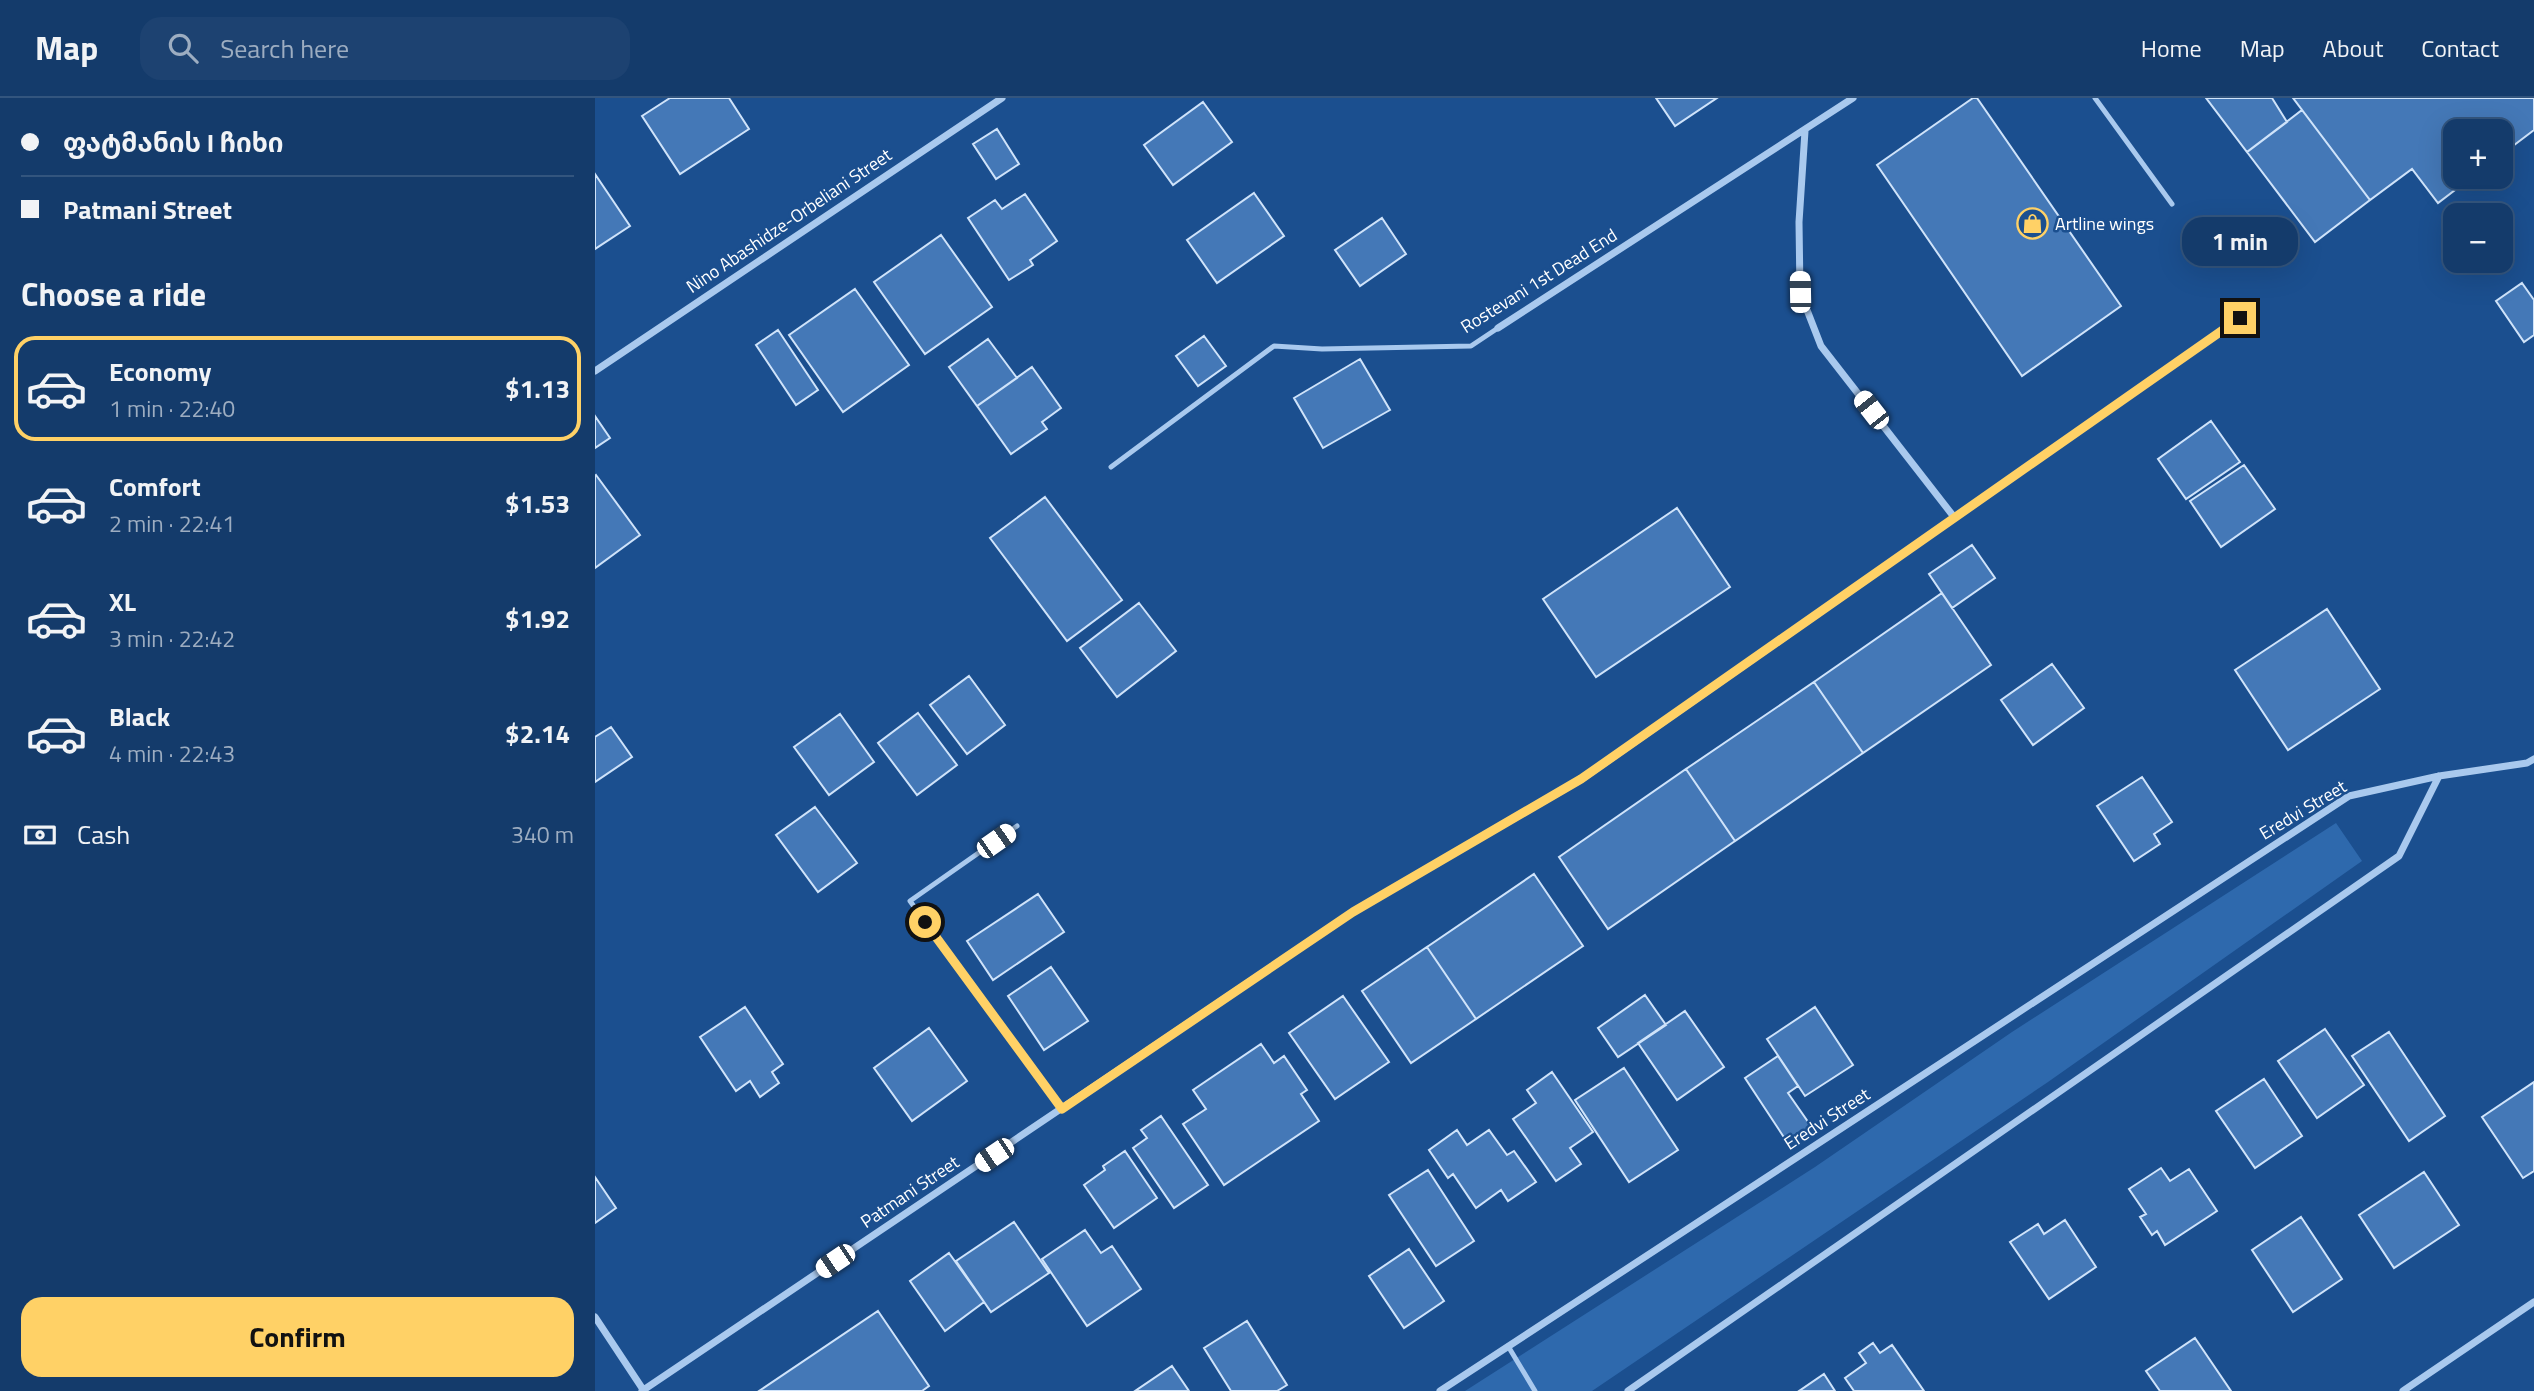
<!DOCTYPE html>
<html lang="en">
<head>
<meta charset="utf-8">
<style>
	body { margin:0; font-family:"Titillium Web","Noto Sans Georgian",sans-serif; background:#1d4271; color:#f1f3f6; height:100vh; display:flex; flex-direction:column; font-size:26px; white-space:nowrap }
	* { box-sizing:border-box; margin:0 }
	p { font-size:23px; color:#9dadc1 }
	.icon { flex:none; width:38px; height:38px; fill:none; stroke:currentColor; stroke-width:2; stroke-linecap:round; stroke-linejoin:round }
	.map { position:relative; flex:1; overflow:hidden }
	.sheet { display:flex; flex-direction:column; background:#143b6b; width:595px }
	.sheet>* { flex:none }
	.hud { display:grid; align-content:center; height:154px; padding:0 21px; background:#143b6b }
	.buttons { position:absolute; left:1848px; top:21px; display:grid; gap:14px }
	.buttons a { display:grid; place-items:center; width:70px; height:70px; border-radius:14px; background:#143b6b; box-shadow:0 7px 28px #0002,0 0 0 2px #33557e; font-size:35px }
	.end { position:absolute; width:32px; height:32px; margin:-16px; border:9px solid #ffd166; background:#111; box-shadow:0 0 0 4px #111 }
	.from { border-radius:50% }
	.bubble { position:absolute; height:49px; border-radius:21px; background:#143b6b; box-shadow:0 7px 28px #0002,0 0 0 2px #33557e; font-size:23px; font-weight:700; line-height:49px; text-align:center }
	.car { position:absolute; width:21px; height:42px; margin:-21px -10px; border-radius:9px; box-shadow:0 0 5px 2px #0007; background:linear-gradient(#fff 24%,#345 0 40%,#fff 0 76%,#345 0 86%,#fff 0) }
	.hud b { display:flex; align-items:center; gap:24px; height:66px; font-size:26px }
	.hud b+b { border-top:2px solid #33557e }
	.hud i { width:18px; height:18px; background:#f1f3f6 }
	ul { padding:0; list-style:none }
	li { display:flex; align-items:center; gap:21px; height:105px; margin:0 14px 10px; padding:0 7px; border:4px solid transparent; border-radius:21px }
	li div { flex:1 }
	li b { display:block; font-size:26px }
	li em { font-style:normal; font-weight:700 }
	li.current { border-color:#ffd166 }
	li>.icon { width:63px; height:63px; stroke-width:1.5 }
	h2 { padding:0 21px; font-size:32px; line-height:84px }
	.pay { display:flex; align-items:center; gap:18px; height:77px; padding:0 21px; font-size:26px }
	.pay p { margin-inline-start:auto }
	.action { display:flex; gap:14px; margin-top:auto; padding:14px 21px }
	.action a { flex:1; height:80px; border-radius:21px; background:#ffd166; color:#111; font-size:28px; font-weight:700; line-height:80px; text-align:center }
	header { display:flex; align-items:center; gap:42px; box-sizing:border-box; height:98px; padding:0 35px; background:#143b6b; border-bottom:2px solid #33557e }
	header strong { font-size:33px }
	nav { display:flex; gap:38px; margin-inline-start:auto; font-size:24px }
	.search { width:490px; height:63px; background:#1d4271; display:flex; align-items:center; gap:18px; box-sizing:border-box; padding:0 24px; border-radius:21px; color:#9dadc1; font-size:26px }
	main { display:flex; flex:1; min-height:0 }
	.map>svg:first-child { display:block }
</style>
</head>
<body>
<header>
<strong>Map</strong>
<div class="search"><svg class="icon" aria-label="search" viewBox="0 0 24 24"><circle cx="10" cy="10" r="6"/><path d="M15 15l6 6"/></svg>Search here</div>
<nav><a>Home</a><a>Map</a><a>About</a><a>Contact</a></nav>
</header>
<main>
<section class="sheet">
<div class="hud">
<b><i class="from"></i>ფატმანის I ჩიხი</b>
<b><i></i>Patmani Street</b>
</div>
<h2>Choose a ride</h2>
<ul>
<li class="current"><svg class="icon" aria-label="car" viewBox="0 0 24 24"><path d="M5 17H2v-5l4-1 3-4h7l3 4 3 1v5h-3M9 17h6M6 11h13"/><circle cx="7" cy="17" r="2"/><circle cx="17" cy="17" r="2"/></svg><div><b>Economy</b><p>1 min · 22:40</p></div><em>$1.13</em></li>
<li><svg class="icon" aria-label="car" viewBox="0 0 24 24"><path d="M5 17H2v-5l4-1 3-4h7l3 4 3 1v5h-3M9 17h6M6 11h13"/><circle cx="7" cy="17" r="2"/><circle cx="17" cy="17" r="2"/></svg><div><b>Comfort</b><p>2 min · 22:41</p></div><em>$1.53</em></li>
<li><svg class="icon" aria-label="car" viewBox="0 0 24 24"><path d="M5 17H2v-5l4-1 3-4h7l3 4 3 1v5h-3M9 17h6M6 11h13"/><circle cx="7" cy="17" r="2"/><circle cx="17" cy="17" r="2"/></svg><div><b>XL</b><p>3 min · 22:42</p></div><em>$1.92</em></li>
<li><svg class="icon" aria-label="car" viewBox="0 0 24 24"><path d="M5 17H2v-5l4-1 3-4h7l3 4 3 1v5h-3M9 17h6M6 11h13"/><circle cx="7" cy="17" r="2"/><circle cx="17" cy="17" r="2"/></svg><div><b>Black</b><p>4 min · 22:43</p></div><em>$2.14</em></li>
</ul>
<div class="pay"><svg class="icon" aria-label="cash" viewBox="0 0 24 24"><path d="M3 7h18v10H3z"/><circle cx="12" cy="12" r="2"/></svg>Cash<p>340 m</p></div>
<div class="action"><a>Confirm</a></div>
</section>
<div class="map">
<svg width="1939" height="1293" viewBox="0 0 1939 1293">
	<rect width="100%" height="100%" fill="#1b4f8f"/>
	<path fill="#2e69ad" d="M1741,725L1767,763L1453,984L997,1293H870L1220,1069L1417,934Z"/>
	<path fill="#4478b7" stroke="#cfe3fa" stroke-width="2" d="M75,0H134L154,31L85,76L47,18Z
		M1061,0H1122L1080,28Z
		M1378,0H1382L1526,208L1427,278L1282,67Z
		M1611,0H1677L1692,24L1652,54Z
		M1698,0H1939V32L1906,57V33H1860V79H1877L1843,105L1817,71L1775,102Z
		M608,4L637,44L578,87L549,47Z
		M1707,12L1775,102L1720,144L1652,54Z
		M402,31L424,66L401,81L378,46Z
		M0,76L35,128L0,151Z
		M659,95L689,138L622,185L592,142Z
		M430,96L462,143L435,162L438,167L414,182L373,120L400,102L407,111Z
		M787,120L811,156L765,188L740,152Z
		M346,137L397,209L330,256L279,184Z
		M1927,185L1939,202V237L1929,244L1901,203Z
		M260,191L314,267L248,314L194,237Z
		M183,232L223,292L201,307L161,247Z
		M609,238L631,268L603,288L581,258Z
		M393,241L422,280L382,308L354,269Z
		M765,261L795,312L728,350L699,300Z
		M437,269L466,310L447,324L452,331L416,356L382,308Z
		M0,318L15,340L0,350Z
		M1616,323L1645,364L1591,401L1563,361Z
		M1649,367L1680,411L1626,449L1595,403Z
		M1,377L45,437L0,470V378Z
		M450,399L527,502L472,543L395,440Z
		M1082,410L1135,489L1001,579L948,501Z
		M1377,447L1400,480L1357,510L1334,476Z
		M1347,495L1396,567L1268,655L1219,584Z
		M544,505L581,553L522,599L485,550Z
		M1732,511L1785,591L1693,652L1640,572Z
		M1457,566L1489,610L1438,647L1406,602Z
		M374,578L410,627L372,656L335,607Z
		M1219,584L1268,655L1140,743L1091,671Z
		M323,615L362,667L322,697L283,645Z
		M245,616L279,664L234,697L199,649Z
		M16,629L37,659L0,684V639Z
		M1091,671L1140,743L1013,831L964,759Z
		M1547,679L1577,724L1559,736L1565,746L1539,763L1502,708Z
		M220,709L262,765L223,794L181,737Z
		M939,776L988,848L881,921L832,849Z
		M443,796L469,834L398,882L372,843Z
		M832,849L881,921L816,965L767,893Z
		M456,869L493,923L449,952L413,898Z
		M1050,897L1071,927L1023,959L1003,930Z
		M748,898L794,964L740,1001L694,935Z
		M150,909L188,966L177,974L184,985L165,999L155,983L141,993L105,939Z
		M1220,909L1258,967L1210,998L1172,941Z
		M1090,913L1129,969L1082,1002L1043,945Z
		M334,930L372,983L317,1023L279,970Z
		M1730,931L1769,987L1722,1020L1683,963Z
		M1794,934L1850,1018L1814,1043L1757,958Z
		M666,946L679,965L689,958L712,992L706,996L724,1023L629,1087L588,1026L611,1011L598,992Z
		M1183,958L1203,988L1193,995L1218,1031L1194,1047L1150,980Z
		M1029,970L1083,1052L1034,1084L980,1002Z
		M957,974L998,1034L975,1050L986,1066L961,1083L918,1021L941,1005L932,992Z
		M1669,981L1707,1038L1660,1070L1621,1013Z
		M1939,984V1073L1928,1080L1887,1019Z
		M566,1018L613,1087L579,1110L538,1050L552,1040L546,1032Z
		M862,1032L872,1047L894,1032L912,1057L919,1053L941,1084L913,1103L906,1092L881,1110L858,1076L853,1080L834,1052Z
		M530,1053L562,1100L519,1130L489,1087L510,1072L508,1068Z
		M1566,1070L1575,1083L1594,1071L1622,1113L1570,1147L1562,1133L1557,1137L1545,1119L1551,1116L1534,1091Z
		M833,1072L879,1143L841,1168L794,1097Z
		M1829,1074L1864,1127L1799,1170L1764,1117Z
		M0,1079L21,1110L0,1125Z
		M1706,1119L1747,1181L1698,1214L1657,1152Z
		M1470,1122L1501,1169L1454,1201L1415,1144L1443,1126L1449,1136Z
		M419,1124L454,1175L396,1214L361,1163Z
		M490,1132L506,1155L517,1148L546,1191L492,1228L447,1161Z
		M814,1151L849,1203L809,1230L774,1178Z
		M354,1155L389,1204L350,1233L315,1183Z
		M283,1213L334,1288L327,1293H164Z
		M652,1223L692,1287L682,1293H636L609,1250Z
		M1600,1240L1636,1293H1565L1551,1273Z
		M1278,1245L1285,1255L1297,1247L1329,1293H1259L1250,1280L1271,1265L1264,1255Z
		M577,1268L594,1293H540Z
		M1229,1276L1240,1293H1204Z"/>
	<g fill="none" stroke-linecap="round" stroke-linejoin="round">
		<path stroke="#a9c9ee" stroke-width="5" d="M1500,0L1577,106
			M516,369L679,248L727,251L876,248L903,230
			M422,728L315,803L467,1011
			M913,1248L940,1293"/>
		<path stroke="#a9c9ee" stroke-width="7" d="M1210,33L1204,124L1205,194L1226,248L1359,419
			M903,230L1258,0
			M0,273L407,0
			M0,1219L49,1293
			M47,1293L758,814L987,681L1645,220
			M845,1293L1754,698L1844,678L1932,665L1939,661
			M1033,1293L1804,758L1844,678
			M1808,1293L1939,1204"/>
	</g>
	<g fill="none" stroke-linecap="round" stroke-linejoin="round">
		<path stroke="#ffd166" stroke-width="9" d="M330,824L467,1011L758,814L986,681L1645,220"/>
	</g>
	<defs>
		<symbol id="shop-ring" viewBox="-11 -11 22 22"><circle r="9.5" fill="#1b4f8f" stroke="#ffd166" stroke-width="1.5"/><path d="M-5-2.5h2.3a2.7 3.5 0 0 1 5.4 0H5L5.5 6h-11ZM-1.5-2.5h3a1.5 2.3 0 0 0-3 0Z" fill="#ffd166"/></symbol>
	</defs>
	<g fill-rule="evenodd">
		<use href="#shop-ring" x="1420" y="108" width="35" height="35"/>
	</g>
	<g text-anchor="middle" stroke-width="5" stroke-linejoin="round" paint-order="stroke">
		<g font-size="18" fill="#fff" stroke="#1b4f8f">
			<text transform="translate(194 123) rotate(-34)" y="6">Nino Abashidze-Orbeliani Street</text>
			<text transform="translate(944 183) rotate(-32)" y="6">Rostevani 1st Dead End</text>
			<text transform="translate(1708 712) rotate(-31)" y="6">Eredvi Street</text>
			<text transform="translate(1232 1021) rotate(-33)" y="6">Eredvi Street</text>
			<text transform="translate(315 1094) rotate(-34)" y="6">Patmani Street</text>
		</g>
		<g font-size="18" fill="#fff" stroke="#1b4f8f" text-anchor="start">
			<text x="1460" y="132">Artline wings</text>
		</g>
	</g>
</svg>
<div class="buttons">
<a>+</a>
<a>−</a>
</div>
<i class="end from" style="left:330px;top:824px"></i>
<i class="end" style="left:1645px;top:220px"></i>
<div class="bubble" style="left:1587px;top:119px;width:116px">1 min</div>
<i class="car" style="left:1205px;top:194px;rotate:359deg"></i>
<i class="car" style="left:1276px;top:312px;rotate:322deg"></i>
<i class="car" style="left:401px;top:743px;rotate:55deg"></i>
<i class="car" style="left:399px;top:1057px;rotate:236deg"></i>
<i class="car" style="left:240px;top:1163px;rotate:236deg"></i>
</div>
</main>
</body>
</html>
